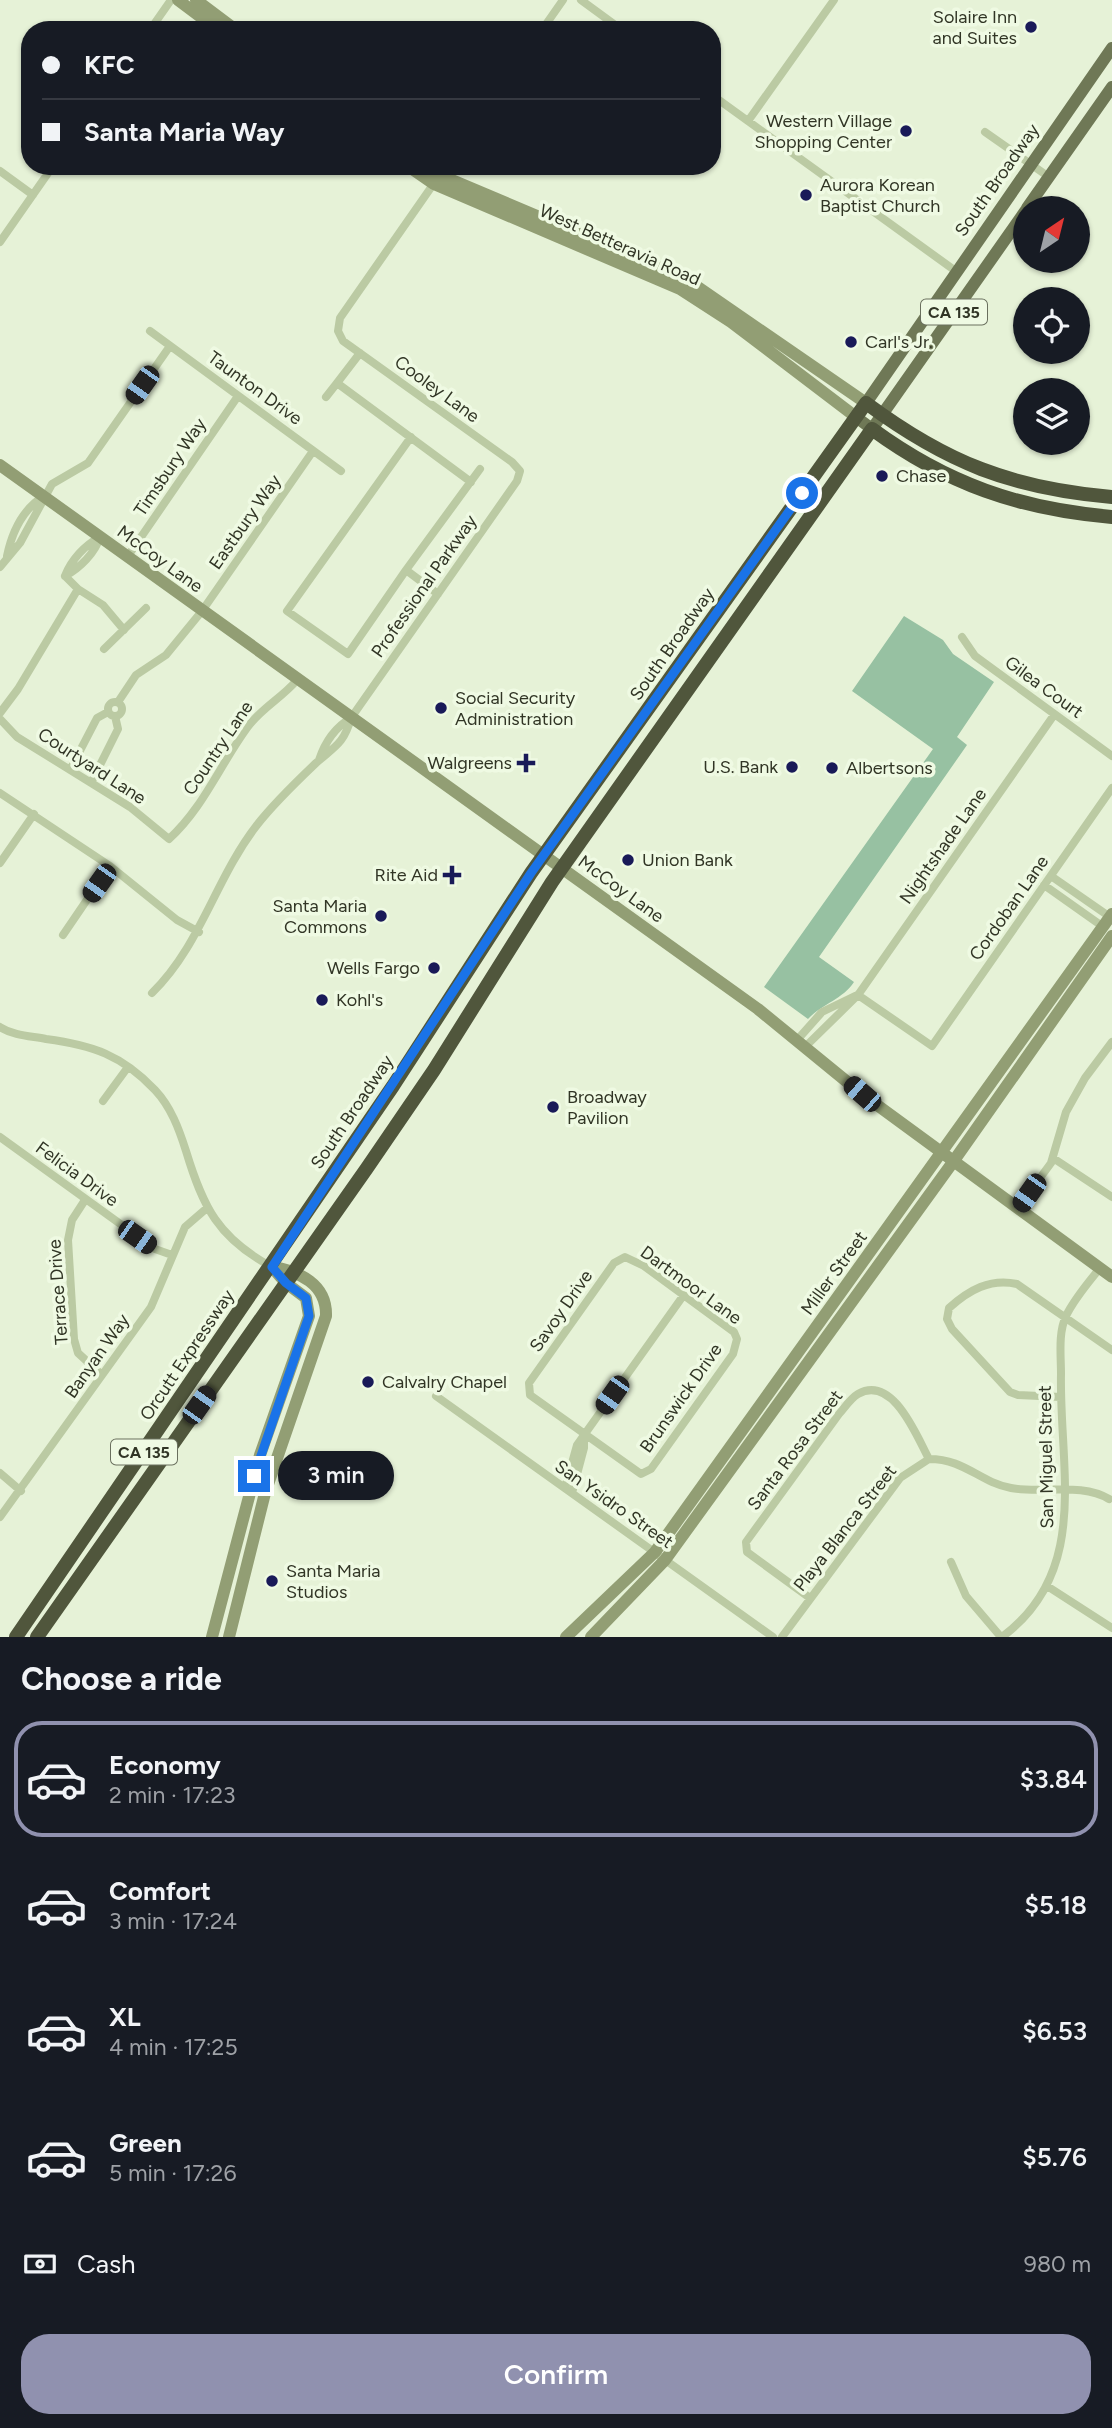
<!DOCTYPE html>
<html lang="en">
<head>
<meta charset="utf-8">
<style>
	body { margin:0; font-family:Figtree,sans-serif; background:#242831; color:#f1f3f6; height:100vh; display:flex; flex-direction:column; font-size:26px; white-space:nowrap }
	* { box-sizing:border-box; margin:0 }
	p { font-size:23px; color:#9ea1a6 }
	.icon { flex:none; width:38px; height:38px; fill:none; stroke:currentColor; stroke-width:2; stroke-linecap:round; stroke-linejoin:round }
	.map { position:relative; height:1637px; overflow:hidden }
	.sheet { display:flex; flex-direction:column; background:#171b24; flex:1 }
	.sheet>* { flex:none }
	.guide { position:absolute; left:21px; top:21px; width:700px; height:154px; border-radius:28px; box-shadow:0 2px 5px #0004; display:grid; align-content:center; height:154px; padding:0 21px; background:#171b24 }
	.needle { width:46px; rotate:35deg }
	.fabs { position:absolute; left:1013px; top:196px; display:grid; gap:14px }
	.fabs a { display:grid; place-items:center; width:77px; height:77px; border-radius:50%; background:#171b24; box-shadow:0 2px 5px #0004; font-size:35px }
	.end { position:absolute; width:32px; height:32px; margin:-16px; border:9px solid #1a73e8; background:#fff; box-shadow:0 0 0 4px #fff }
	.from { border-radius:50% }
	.bubble { position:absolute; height:49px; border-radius:24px; background:#171b24; box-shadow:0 2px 5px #0004; font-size:23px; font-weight:600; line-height:49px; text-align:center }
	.car { position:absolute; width:21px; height:42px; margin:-21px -10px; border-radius:9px; box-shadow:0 0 5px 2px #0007; background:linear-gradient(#222 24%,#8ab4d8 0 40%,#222 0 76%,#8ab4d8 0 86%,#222 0) }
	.guide b { display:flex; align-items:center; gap:24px; height:66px; font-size:26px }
	.guide b+b { border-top:2px solid #363941 }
	.guide i { width:18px; height:18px; background:#f1f3f6 }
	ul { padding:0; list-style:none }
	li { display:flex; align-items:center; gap:21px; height:116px; margin:0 14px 10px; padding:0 7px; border:4px solid transparent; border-radius:28px }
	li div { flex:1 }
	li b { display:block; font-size:26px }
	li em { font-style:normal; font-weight:600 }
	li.active { border-color:#9091af }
	li>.icon { width:63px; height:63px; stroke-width:1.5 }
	h2 { padding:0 21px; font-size:32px; line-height:84px }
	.pay { display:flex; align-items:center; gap:18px; height:77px; padding:0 21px; font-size:26px }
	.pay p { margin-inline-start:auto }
	.action { display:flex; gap:14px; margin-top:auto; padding:14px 21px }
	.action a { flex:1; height:80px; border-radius:28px; background:#9091af; color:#fff; font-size:28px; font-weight:600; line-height:80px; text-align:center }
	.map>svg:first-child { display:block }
</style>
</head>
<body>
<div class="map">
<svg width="1112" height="1637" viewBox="0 0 1112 1637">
	<rect width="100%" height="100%" fill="#e6f2d7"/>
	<path fill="#97c1a2" d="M904,616L943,640L953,654L994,682L957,737L967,745L819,957L854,982C843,999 822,1004 808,1019L764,987L933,749L852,691Z"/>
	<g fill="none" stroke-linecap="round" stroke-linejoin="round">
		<path stroke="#bbcaa3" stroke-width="8" d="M581,0L622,30
			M150,30L171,0
			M542,30L563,0
			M712,95L957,272
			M748,121L834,0
			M985,132L1049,177
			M0,171L33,195
			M0,242L53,166
			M150,331L341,471
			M360,353L337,383L471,482
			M326,397L337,383
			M7,556C12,532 23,509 44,496
			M128,556L238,396
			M0,567L20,543L52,484L88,463L170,346
			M406,570L348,654L287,611L411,437
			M65,576C80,568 95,553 100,537
			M65,576C71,560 85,545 100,537
			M78,589L103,605L124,630
			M438,594L406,570L480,469
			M962,637L975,656L1112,756
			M104,649L146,608
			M108 709a7 7 0 1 1 14 0a7 7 0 1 1-14 0Z
			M118,702L136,675L166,655L202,611L313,451
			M0,713L18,689L78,589L65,576
			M0,719L17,737L130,807L169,839C203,808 220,765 247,728C261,708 282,698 297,680
			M319,760C325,742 334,728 351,718
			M70,770L97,718L108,712
			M91,783L118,729L115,716
			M0,793L110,866L177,920L199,932
			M0,863L34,814
			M1051,876L1110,917
			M1044,885L1102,926
			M63,935L110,866
			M152,993C201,945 215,879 257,825C274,803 296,782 316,763C334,747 344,744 351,718L517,481L520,471L512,462L343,341L338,331L340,318L446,166
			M858,995L932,1046L1112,788
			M0,1027C14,1036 31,1036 46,1039C92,1045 122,1055 155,1090C171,1107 179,1129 186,1151C203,1207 218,1238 272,1267
			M798,1039L822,1012L855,996
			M806,1046L858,995L1054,715
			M103,1101L128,1067
			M0,1137L155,1249L172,1255
			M1053,1158L1112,1197
			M85,1200L72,1220L68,1240L74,1339L78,1353L102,1375
			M1018,1208L1051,1163L1066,1112L1085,1078L1112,1042
			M625,1257L644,1266L734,1332L737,1339L733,1354L651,1469L641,1474L530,1395L529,1383L614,1263Z
			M436,1396L773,1637
			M1061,1397L1018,1395L1010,1392L952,1329L947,1319L949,1308C969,1290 990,1278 1017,1284L1112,1350
			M0,1473L21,1491
			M565,1488L577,1445L683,1296
			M572,1493L584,1448V1435
			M0,1517L151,1307L185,1227L207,1208
			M951,1562L966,1596L1001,1637
			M1047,1586L1112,1628
			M810,1598L747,1552L746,1542L839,1414C845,1407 851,1398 858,1394C893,1374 917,1437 929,1459
			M782,1637L900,1478L929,1459C965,1459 979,1482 1011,1488C1041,1494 1082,1482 1109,1499
			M1002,1637C1091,1571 1059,1468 1061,1374C1061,1356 1058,1333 1066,1316C1074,1299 1088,1283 1100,1268"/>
		<path stroke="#929e74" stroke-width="12" d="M178,0L218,30
			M196,0L236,30
			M408,166L434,184L680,289L731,322L856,417
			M427,166L440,175L686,279L866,403
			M0,465L758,1009L862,1094L1112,1277
			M212,1637L260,1455L309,1316L306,1298L286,1283L272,1267
			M229,1637L265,1493L326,1316C327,1284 299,1271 272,1267
			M566,1637L655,1552L1112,914
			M591,1637L665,1560L953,1162L1112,936"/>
		<path stroke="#6f7856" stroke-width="12" d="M1027,208L1112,87
			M866,403L1112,48
			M856,417L872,429L1026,210"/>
		<path stroke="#50563c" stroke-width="14" d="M16,1637L393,1086L531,873L866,403C947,463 1011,488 1112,497
			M37,1637L367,1168L434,1070L552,882L872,429C947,484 1019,509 1112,517"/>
	</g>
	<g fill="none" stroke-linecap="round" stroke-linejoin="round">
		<path stroke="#1a73e8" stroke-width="9" d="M254,1476L309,1316L306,1298L286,1283L272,1267L531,873L802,493"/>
	</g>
	<g fill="#191a58" stroke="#effae3" stroke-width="2.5">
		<circle cx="1031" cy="27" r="7"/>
		<circle cx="906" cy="131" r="7"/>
		<circle cx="806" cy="195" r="7"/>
		<circle cx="851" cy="342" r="7"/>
		<circle cx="882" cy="476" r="7"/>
		<circle cx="441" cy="708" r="7"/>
		<path d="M522.5 752.5h7v7h7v7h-7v7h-7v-7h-7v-7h7z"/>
		<circle cx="792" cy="767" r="7"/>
		<circle cx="832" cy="768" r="7"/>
		<circle cx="628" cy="860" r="7"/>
		<path d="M448.5 864.5h7v7h7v7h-7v7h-7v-7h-7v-7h7z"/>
		<circle cx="381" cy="916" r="7"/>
		<circle cx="434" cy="968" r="7"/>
		<circle cx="322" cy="1000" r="7"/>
		<circle cx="553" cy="1107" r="7"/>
		<circle cx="368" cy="1382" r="7"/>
		<circle cx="272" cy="1581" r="7"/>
	</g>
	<g text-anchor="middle" stroke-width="7" stroke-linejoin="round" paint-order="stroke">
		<g fill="#effae3" stroke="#6a705e" stroke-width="2">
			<rect x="921" y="299.5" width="66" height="25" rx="5"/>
			<rect x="111" y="1439.5" width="66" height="25" rx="5"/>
		</g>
		<g font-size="16" font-weight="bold" fill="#313525">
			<text x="954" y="318">CA 135</text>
			<text x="144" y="1458">CA 135</text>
		</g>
		<g font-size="18" fill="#313525" stroke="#effae3" text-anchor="start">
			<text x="1017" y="23" text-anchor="end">Solaire Inn<tspan x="1017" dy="21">and Suites</tspan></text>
			<text x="892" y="127" text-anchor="end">Western Village<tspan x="892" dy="21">Shopping Center</tspan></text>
			<text x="820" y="191">Aurora Korean<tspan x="820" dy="21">Baptist Church</tspan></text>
			<text x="865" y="348">Carl's Jr.</text>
			<text x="896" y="482">Chase</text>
			<text x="455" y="704">Social Security<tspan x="455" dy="21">Administration</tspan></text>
			<text x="512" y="769" text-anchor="end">Walgreens</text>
			<text x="778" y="773" text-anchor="end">U.S. Bank</text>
			<text x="846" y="774">Albertsons</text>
			<text x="642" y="866">Union Bank</text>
			<text x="438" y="881" text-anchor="end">Rite Aid</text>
			<text x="367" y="912" text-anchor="end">Santa Maria<tspan x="367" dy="21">Commons</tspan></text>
			<text x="420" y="974" text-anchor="end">Wells Fargo</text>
			<text x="336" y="1006">Kohl's</text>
			<text x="567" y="1103">Broadway<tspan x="567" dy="21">Pavilion</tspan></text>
			<text x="382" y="1388">Calvalry Chapel</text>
			<text x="286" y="1577">Santa Maria<tspan x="286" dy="21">Studios</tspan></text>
		</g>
		<g font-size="18" fill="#313525" stroke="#effae3">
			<text transform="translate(997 180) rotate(-55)" y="6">South Broadway</text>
			<text transform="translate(620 245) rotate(24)" y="6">West Betteravia Road</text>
			<text transform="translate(255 388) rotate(36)" y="6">Taunton Drive</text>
			<text transform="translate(437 389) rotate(36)" y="6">Cooley Lane</text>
			<text transform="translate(170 467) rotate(-56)" y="6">Timsbury Way</text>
			<text transform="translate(245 522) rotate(-55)" y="6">Eastbury Way</text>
			<text transform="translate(160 559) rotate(36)" y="6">McCoy Lane</text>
			<text transform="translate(424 586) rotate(-55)" y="6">Professional Parkway</text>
			<text transform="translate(672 644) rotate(-55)" y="6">South Broadway</text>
			<text transform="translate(1044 687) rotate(36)" y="6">Gilea Court</text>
			<text transform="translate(218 748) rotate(-56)" y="6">Country Lane</text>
			<text transform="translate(92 766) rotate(33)" y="6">Courtyard Lane</text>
			<text transform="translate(943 846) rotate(-55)" y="6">Nightshade Lane</text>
			<text transform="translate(621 889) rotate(36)" y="6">McCoy Lane</text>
			<text transform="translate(1009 908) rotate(-55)" y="6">Cordoban Lane</text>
			<text transform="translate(352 1112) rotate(-56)" y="6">South Broadway</text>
			<text transform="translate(77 1174) rotate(36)" y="6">Felicia Drive</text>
			<text transform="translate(834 1273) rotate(-54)" y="6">Miller Street</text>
			<text transform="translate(691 1285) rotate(36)" y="6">Dartmoor Lane</text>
			<text transform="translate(58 1292) rotate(-94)" y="6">Terrace Drive</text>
			<text transform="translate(561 1311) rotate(-55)" y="6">Savoy Drive</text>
			<text transform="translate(187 1355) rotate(-56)" y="6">Orcutt Expressway</text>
			<text transform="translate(97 1356) rotate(-55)" y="6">Banyan Way</text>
			<text transform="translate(681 1398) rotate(-55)" y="6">Brunswick Drive</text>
			<text transform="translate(795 1450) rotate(-53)" y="6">Santa Rosa Street</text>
			<text transform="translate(1046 1457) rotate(-91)" y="6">San Miguel Street</text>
			<text transform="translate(614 1504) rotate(35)" y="6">San Ysidro Street</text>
			<text transform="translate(845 1528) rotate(-52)" y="6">Playa Blanca Street</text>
		</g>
	</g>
</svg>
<div class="fabs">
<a><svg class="needle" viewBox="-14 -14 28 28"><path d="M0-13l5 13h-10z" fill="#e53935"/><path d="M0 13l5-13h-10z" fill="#9ea1a6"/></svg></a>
<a><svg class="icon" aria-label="locate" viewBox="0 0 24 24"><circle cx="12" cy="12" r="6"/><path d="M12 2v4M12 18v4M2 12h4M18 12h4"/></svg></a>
<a><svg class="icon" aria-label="layers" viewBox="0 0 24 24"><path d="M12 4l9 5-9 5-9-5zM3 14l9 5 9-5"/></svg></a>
</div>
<i class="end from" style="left:802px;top:493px"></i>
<i class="end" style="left:254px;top:1476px"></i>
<div class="bubble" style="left:278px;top:1451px;width:116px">3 min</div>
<i class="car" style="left:142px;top:385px;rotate:215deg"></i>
<i class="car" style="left:99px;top:883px;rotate:215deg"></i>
<i class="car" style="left:862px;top:1094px;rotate:311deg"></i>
<i class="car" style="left:1029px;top:1193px;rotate:215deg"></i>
<i class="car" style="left:137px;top:1237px;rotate:125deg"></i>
<i class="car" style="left:612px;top:1395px;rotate:215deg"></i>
<i class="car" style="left:199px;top:1405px;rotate:35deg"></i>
<div class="guide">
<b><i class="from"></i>KFC</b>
<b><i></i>Santa Maria Way</b>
</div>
</div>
<section class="sheet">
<h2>Choose a ride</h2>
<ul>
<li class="active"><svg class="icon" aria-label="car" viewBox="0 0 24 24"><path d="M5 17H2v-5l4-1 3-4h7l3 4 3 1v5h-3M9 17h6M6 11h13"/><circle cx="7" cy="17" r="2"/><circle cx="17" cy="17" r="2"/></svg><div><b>Economy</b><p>2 min · 17:23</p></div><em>$3.84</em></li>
<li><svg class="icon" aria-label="car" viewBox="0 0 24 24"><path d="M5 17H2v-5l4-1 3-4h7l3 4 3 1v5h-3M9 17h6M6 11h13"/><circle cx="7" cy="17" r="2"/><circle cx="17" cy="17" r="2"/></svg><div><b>Comfort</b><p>3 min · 17:24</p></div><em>$5.18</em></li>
<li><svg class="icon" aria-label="car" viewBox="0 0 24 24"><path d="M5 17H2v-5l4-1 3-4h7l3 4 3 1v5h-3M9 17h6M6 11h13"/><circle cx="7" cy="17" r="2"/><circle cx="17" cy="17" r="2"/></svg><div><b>XL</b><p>4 min · 17:25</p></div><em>$6.53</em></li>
<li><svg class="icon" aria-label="car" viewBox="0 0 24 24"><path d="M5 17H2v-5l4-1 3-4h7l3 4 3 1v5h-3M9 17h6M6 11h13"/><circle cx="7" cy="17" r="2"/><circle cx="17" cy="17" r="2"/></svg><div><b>Green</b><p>5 min · 17:26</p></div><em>$5.76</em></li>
</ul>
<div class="pay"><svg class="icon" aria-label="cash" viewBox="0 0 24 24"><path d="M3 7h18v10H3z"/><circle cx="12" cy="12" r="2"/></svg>Cash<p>980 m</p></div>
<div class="action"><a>Confirm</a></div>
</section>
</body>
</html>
